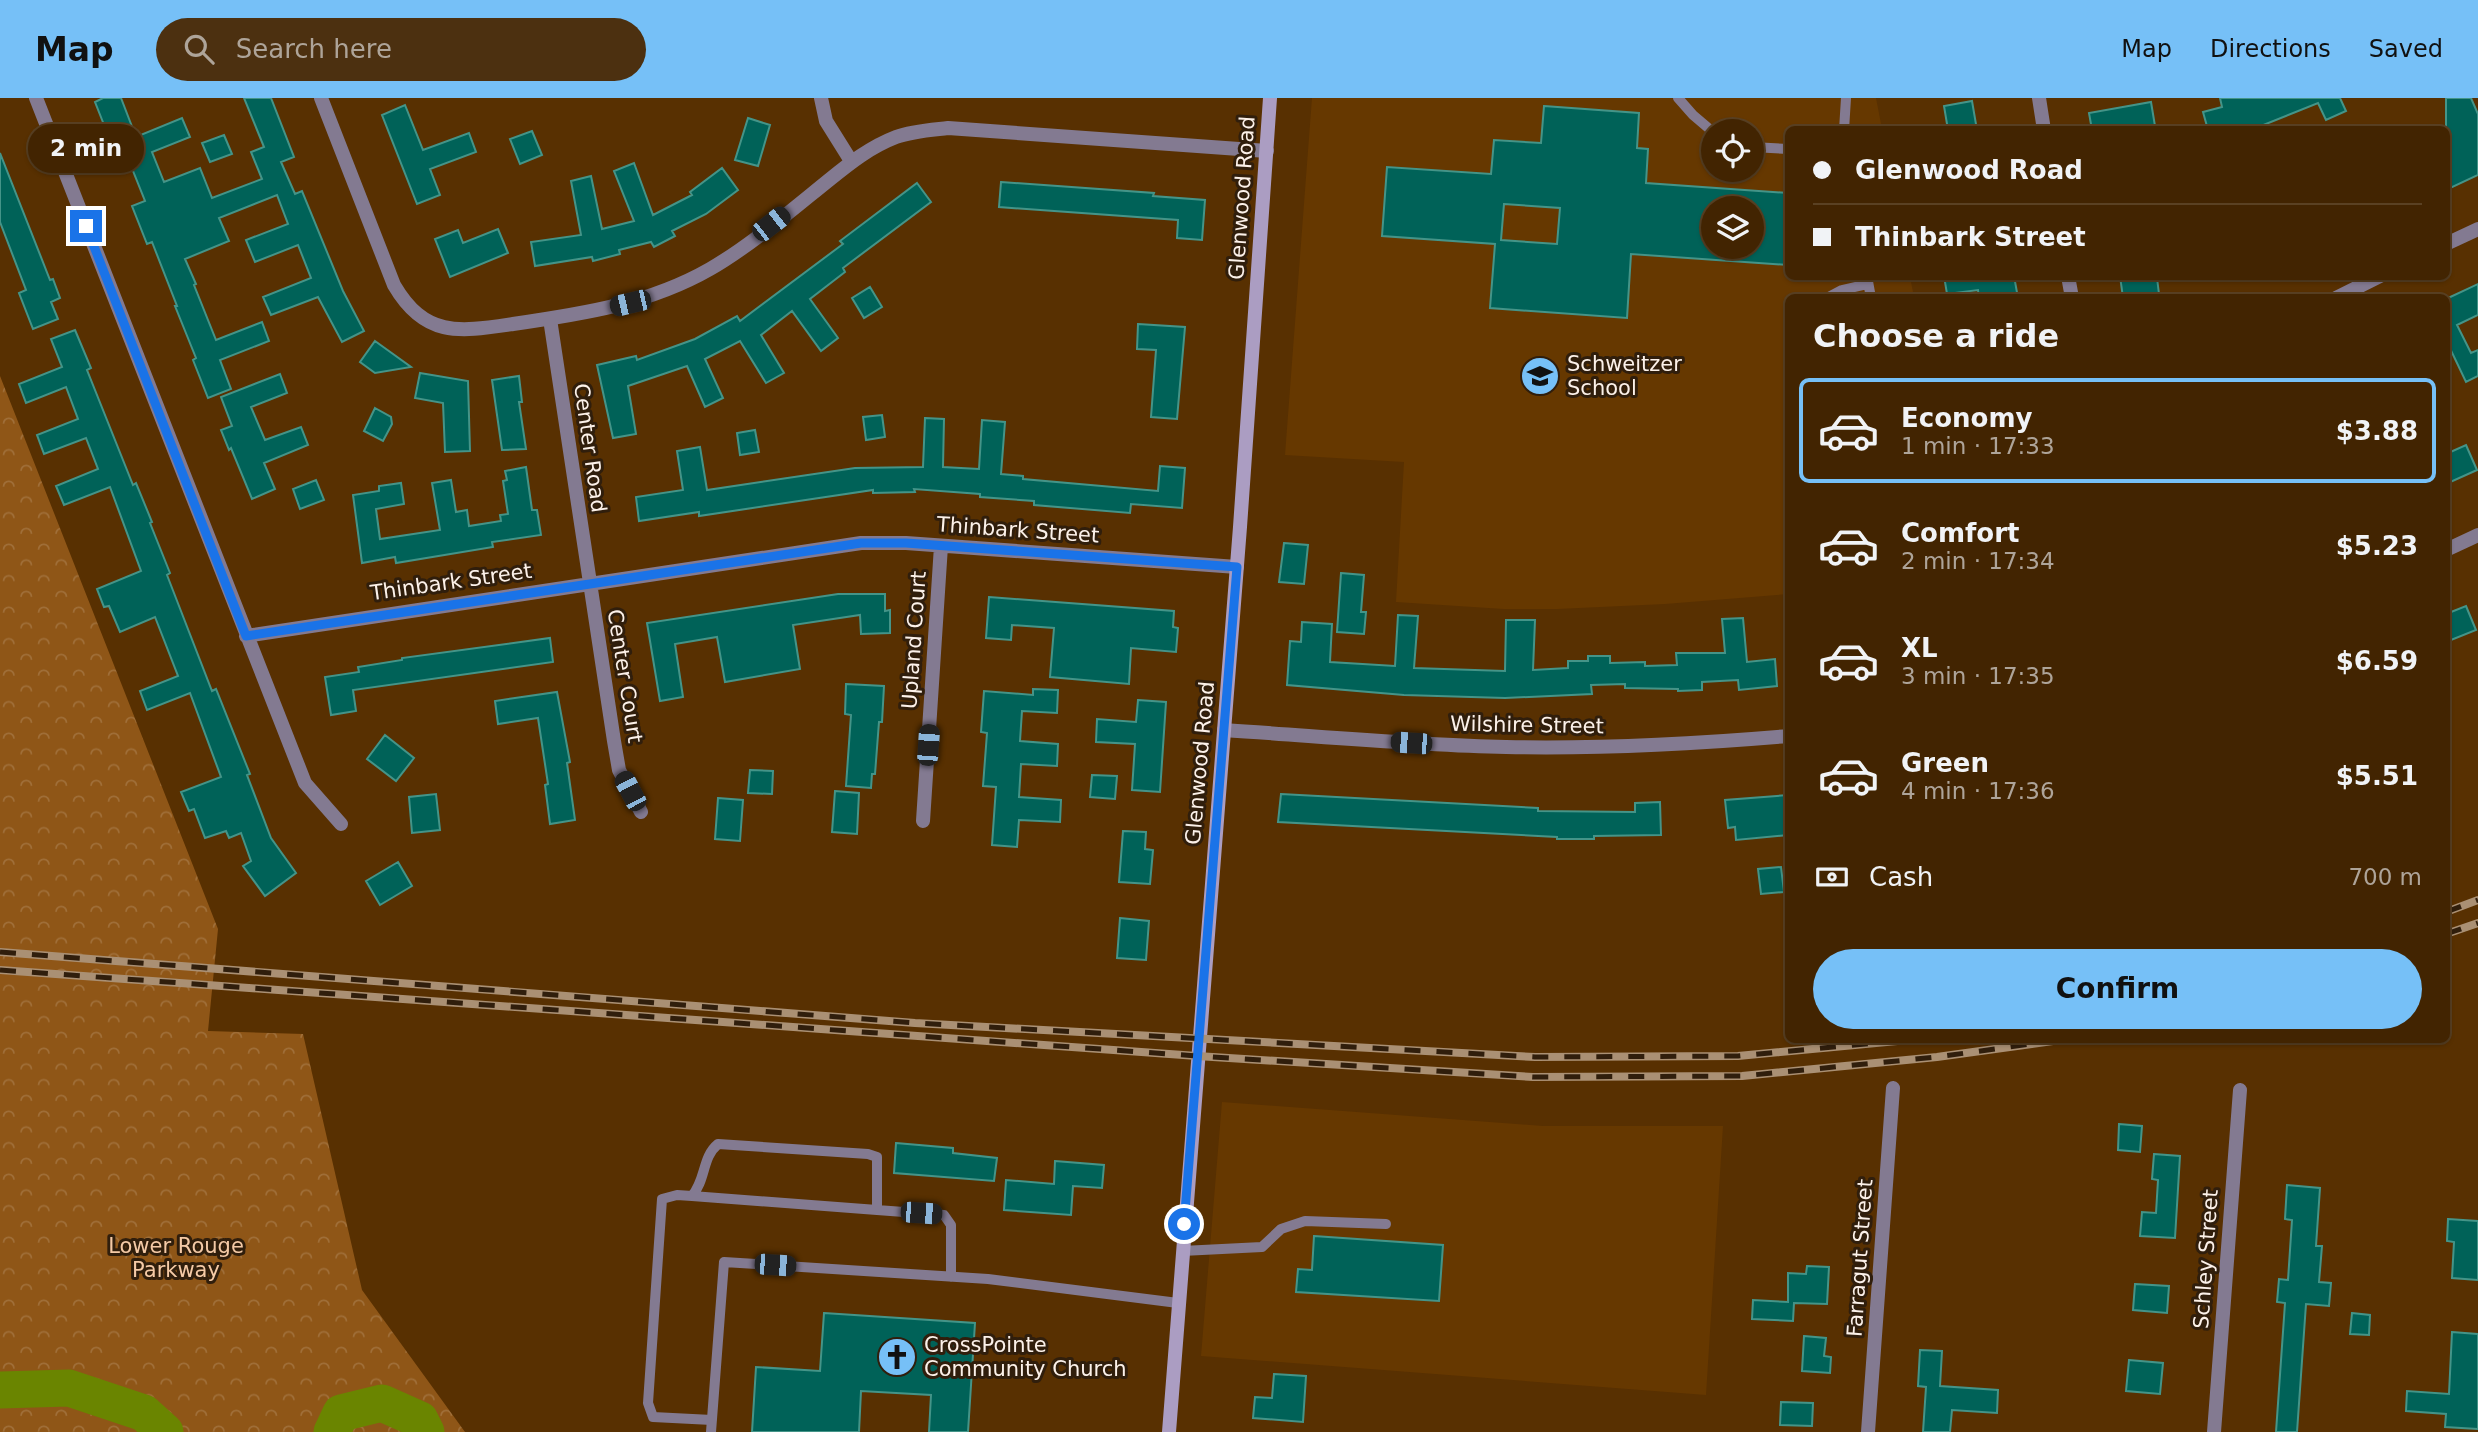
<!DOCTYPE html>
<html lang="en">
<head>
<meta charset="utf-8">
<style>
	body { margin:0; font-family:"DejaVu Sans",sans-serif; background:#4c3010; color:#f1f3f6; height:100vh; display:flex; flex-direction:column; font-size:26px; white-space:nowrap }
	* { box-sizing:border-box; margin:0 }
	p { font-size:23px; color:#aea499 }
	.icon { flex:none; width:38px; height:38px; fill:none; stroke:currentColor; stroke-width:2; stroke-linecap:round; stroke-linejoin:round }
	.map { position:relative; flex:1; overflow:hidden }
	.panel { position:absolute; left:1785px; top:196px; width:665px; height:749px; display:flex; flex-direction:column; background:#422401; border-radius:10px; box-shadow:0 2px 5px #0004,0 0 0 2px #5a4123 }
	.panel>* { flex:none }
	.banner { position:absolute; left:1785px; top:28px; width:665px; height:154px; border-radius:10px; box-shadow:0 2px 5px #0004,0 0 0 2px #5a4123; display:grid; align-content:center; height:154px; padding:0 28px; background:#422401 }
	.buttons { position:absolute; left:1701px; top:21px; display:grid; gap:14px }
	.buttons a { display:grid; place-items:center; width:63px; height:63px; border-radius:50%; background:#422401; box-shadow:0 2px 5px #0004,0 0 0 2px #5a4123; font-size:35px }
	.end { position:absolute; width:32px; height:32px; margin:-16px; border:9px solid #1a73e8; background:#fff; box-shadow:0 0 0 4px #fff }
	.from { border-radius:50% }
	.bubble { position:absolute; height:49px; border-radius:24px; background:#422401; box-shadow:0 2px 5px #0004,0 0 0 2px #5a4123; font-size:23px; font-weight:600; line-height:49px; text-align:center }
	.car { position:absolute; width:21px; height:42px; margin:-21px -10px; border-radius:9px; box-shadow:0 0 5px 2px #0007; background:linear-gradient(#222 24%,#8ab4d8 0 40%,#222 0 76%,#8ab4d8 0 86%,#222 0) }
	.banner b { display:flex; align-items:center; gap:24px; height:66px; font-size:26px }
	.banner b+b { border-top:2px solid #5a4123 }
	.banner i { width:18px; height:18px; background:#f1f3f6 }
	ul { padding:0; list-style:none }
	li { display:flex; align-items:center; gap:21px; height:105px; margin:0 14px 10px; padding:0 14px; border:4px solid transparent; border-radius:10px }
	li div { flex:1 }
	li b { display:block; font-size:26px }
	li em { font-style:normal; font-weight:600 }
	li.current { border-color:#76c0f7 }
	li>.icon { width:63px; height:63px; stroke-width:1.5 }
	h2 { padding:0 28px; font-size:32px; line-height:84px }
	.pay { display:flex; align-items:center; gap:18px; height:77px; padding:0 28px; font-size:26px }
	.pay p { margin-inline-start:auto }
	.action { display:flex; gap:14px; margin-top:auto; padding:14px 28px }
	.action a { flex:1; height:80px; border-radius:42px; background:#76c0f7; color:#111; font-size:28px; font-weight:600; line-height:80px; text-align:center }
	header { display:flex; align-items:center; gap:42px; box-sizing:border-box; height:98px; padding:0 35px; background:#76c0f7; color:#111 }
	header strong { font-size:33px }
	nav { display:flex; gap:38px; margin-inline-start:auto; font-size:24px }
	.search { width:490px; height:63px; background:#4c3010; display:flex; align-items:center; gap:18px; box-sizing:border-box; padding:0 24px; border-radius:38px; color:#aea499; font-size:26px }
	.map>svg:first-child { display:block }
</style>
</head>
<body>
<header>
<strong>Map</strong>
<div class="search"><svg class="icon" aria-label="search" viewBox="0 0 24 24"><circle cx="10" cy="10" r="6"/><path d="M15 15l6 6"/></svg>Search here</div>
<nav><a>Map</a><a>Directions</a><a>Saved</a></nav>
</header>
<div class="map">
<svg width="2478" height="1334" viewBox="0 0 2478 1334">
	<defs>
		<pattern id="park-crowns" width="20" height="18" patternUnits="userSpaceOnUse" patternTransform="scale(1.75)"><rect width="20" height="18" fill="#8f5617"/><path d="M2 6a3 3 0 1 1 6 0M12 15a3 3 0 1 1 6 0" fill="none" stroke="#a06f39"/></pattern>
	</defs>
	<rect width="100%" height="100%" fill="#583001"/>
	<path fill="#663800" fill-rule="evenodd" d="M1312,0H1876L1882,31L1788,32V178L1910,179L1914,199L1788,200V496L1665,506L1557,511H1504L1396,504L1404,364L1285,357ZM1713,33H1752V72H1713ZM1713,110H1752V149H1713Z
		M1222,1004L1543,1028H1723L1706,1297L1201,1258Z"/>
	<path fill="url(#park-crowns)" d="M0,278L218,831L208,933L303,936L362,1192L465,1334H0Z"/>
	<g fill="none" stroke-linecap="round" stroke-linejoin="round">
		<path stroke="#6a8500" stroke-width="37" d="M0,1292L69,1290L144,1315L165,1334
			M332,1334L341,1315L382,1305L420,1322L426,1334"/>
	</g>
	<path fill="#006258" stroke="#449488" stroke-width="2" fill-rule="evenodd" d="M103,0H121L136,39L182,20L190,39L152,54L164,84L200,70L212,100L262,81L251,54L264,49L244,0H271L294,59L281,64L295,96L302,93L343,193L364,233L342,244L318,199L271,217L263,199L311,180L298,147L255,164L246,142L288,126L277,97L219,120L229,143L185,161L196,186L194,187L216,242L262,224L269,243L220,262L231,291L208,300L193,262L196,260L175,208H177L152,144L147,146L132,108L145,103L119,38L110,42L95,4Z
		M2220,0H2340L2346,13L2326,22L2318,5L2251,32H2208L2203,14L2222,9Z
		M2446,0H2471L2478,16V77L2446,92Z
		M1972,3L1977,32H1948L1944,8Z
		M2151,4L2155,28L2137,32H2092L2089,15Z
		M405,7L423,52L469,35L476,54L430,71L440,97L417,106L382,17Z
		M1544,8L1639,15L1637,50L1648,51L1646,85L1788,95V167L1631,156L1627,220L1490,210L1495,146L1382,138L1387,69L1491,76L1494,42L1541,45ZM1504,106L1560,110L1557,146L1501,142ZM1713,110H1752V149H1713Z
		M748,20L770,27L758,68L735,62Z
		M532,33L542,57L520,66L510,41Z
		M224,37L232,56L210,64L202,45Z
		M0,55L50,182L53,181L60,200L51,204L58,221L33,231L19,195L26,192L0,124Z
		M634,65L653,117L692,97L690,94L722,70L738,92L706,116L672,133L675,138L654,149L651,144L619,152L620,156L593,163L592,159L535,168L531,144L581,137L571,83L591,78L602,131L634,123L614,73Z
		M1001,84L1154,95L1153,98L1205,102L1202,142L1177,140L1178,122L999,109Z
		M917,85L931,104L843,170L845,174L810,201L838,240L821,253L792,213L761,237L784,275L766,285L740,243L705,261L723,300L705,309L687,268L628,288L636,336L613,340L597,267L636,258L637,262L695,241L737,218L740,223L843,146L840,143Z
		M498,131L508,155L450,179L435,141L458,132L463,145Z
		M1944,178H2014L2018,200H1979L1978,192L1947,196Z
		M2120,178H2146V181L2157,180L2159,196L2123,200Z
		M2478,186V217L2457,227L2471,255L2478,252V278L2466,284L2446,242V201Z
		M870,189L882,209L864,220L852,200Z
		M1138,226L1185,229L1177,321L1151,319L1156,252L1137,251Z
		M75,232L91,270L87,272L133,387L136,385L152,424L150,425L170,475L167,477L212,593L216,591L250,676L247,677L271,740L296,775L265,798L243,768L251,763L241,735L229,740L226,733L205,740L194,711L189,713L181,694L221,679L190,595L147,612L140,593L178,578L155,519L120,534L109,508L104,509L97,491L141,473L110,389L64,407L56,388L98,371L86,340L44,356L37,337L78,321L66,289L26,305L19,286L62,269L51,241Z
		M375,243L411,269L375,275L360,264Z
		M420,275L468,283L470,353L445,354L443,305L415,300Z
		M280,276L287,295L251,309L265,342L301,329L308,347L264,365L275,391L252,401L231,350L229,352L221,332L232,328L221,299Z
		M519,278L522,304H519L526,351L502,352L492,282Z
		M375,310L391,319L392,326L383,343L364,333Z
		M882,317L885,339L866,342L863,319Z
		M925,320L944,321L943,369L979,371L982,322L1005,324L1001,376L1023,378V381L1158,393L1160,368L1185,370L1182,410L1131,406L1130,415L1034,407V403L980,399V396L914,391L915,394L873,395V392L699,418V414L639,423L636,399L683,392L677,353L700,349L707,392L855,370L923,369Z
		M755,332L759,354L740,357L737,335Z
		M2466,347L2477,372L2446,386V356Z
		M526,369L532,412H537L541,437L492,444L493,449L396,465L395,459L362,465L353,397L379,393V388L401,385L404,406L376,411L380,441L440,432L432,385L451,382L456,414L467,412L469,428L501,423L500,417L508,416L503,383L507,382L505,373Z
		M316,382L324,402L300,411L293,391Z
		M1284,445L1308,447L1304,486L1279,484Z
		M1341,475L1364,477L1361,514H1366L1364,536L1337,534Z
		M838,496H885V513L890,512V535L861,536L860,517L793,527L800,571L725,584L717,539L675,546L683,599L660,603L647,525Z
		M989,499L1174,513L1173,529L1178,530L1176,554L1131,550L1129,586L1050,579L1054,530L1012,527L1011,542L986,540Z
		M2466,508L2476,532L2446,544V516Z
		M1398,517L1418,518L1414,570L1505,573L1506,522H1535L1533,572L1568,570V563H1588V558H1610V565L1645,564V568L1677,567L1676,555H1725L1722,521L1743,520L1747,564L1775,561L1777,588L1739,592L1738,582L1702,584V592L1678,593V591L1625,590V586L1591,587L1592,596L1505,600L1404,597L1287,587L1290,543L1301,544L1302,524L1332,526L1330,564L1395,568Z
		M550,540L553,564L353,592L356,613L331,617L325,579L359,574L358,569L402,562V560Z
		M846,586L884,588L882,624H879L875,676H872L871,690L846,688L851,617L845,616Z
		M1033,591L1058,592L1057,615L1022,613L1020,643L1058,646L1057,668L1021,666L1019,699L1061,702L1060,724L1019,722L1017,749L992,747L996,689L983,688L987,635L981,634L984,593L1033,597Z
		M557,594L570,664L567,665L575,722L550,726L545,687L548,686L538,620L498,626L495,603Z
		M1138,602L1166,604L1160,694L1132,692L1135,646L1096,644L1097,621L1136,624Z
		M385,637L414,660L396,683L367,661Z
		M750,672L773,673L772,696L748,695Z
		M1092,677L1117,678L1115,701L1090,699Z
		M835,693L859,695L857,736L832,734Z
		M436,696L440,732L412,735L409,699Z
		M1281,696L1538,710V713L1635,714V705L1660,704L1661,737L1594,738V741H1557V739L1278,724Z
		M1788,697V737L1736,742L1735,729L1728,730L1725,702Z
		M718,700L743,702L740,743L715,741Z
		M1123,733L1146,734L1145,751L1153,752L1150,786L1119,784Z
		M398,764L412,788L380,807L366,783Z
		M1781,769L1784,794L1761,796L1758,771Z
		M1120,820L1149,823L1146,862L1117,860Z
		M2119,1026L2142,1028L2140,1054L2118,1052Z
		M896,1045L953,1050V1055L997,1060L994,1083L894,1075Z
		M2154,1056L2180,1058L2175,1140L2140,1138L2142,1114L2156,1115L2158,1082L2152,1081Z
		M1055,1063L1104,1067L1102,1090L1073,1088L1071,1117L1004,1112L1006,1082L1054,1086Z
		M2287,1087L2320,1090L2316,1148H2322L2319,1184L2331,1185L2329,1208L2306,1206L2297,1334H2276L2285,1205L2277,1204L2279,1181L2288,1182L2292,1122L2285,1121Z
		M2448,1121L2478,1123V1182L2452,1180L2454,1144L2447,1143Z
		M1314,1138L1443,1147L1439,1203L1296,1194L1298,1171L1312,1172Z
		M1807,1168L1829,1169L1827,1206L1794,1205L1793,1223L1752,1221L1753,1202L1788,1204V1175L1806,1176Z
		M2135,1186L2169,1188L2167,1215L2133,1212Z
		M824,1215L975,1225L968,1334H929L931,1297L861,1293L859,1334H752L756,1269L820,1273Z
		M2352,1215L2370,1217L2369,1237L2350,1236Z
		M2452,1234L2478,1236V1331L2445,1329L2446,1316L2406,1313L2407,1293L2449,1296Z
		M1804,1238L1826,1240L1824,1258L1831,1259L1830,1275L1802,1273Z
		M1920,1252L1942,1253L1940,1288L1998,1292L1997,1315L1952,1312L1950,1334H1923L1926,1289L1918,1288Z
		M2129,1262L2163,1265L2160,1296L2126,1293Z
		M1274,1276L1306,1278L1303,1324L1253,1320L1255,1299L1272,1300Z
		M1781,1304L1813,1305L1812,1328L1780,1327Z"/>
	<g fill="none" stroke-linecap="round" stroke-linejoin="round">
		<path stroke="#837a91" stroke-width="10" d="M1678,0L1693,17L1713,34
			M1844,32L1846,0
			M1752,49L1788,51
			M1867,178L1871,200
			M1827,200L1842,192L1868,186
			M692,1098L877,1112
			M1182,1153L1262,1149L1281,1131L1305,1123L1386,1126
			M712,1322L653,1319L648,1305L662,1101L677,1097L692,1098C706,1082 702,1059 718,1046L868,1056L877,1059V1112L944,1117L951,1127V1179
			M711,1334L724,1164L988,1181L1178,1205"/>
		<path stroke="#837a91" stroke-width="14" d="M36,0L305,685L341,726
			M321,0L394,187C425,240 459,234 513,226C582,216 649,206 710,171C750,148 793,111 829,82C850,65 870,49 896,39C912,33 930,32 948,30L1267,53
			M821,0L826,23L851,63
			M2039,0L2044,32
			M2446,146L2478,131
			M2068,178L2072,200
			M2336,200L2380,178
			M550,221L614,643L619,672L641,714
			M2446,452L2478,437
			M246,538L861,445H906L1237,469
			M1224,632C1318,638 1412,647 1506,649C1601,651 1694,646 1788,638
			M923,723L941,448
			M1868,1334L1893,990
			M2214,1334L2240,992"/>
		<path stroke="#ab9dc2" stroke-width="14" d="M1169,1334L1240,429L1270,0"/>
		<defs>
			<path id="rail" d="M2446,814L2478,802
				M2446,836L2478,825
				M0,854L915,925L1535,959L1738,958L1908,942
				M0,872L1197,958L1533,979L1742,978L1937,959L2060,942"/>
		</defs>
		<use href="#rail" stroke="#aa9074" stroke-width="8"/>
		<use href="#rail" stroke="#301e0c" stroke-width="5" stroke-dasharray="16" stroke-linecap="butt"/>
	</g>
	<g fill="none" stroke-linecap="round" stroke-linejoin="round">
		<path stroke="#1a73e8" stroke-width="9" d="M86,128L246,538L861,445H906L1237,469L1184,1126"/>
	</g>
	<defs>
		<symbol id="school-disc" viewBox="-11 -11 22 22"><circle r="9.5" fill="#76c0f7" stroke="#301e0c"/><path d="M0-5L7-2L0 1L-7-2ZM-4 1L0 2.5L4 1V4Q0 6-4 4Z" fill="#111"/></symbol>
		<symbol id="church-disc" viewBox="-11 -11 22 22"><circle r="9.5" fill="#76c0f7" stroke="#301e0c"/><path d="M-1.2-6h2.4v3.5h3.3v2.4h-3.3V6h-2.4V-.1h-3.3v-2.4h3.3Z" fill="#111"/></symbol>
	</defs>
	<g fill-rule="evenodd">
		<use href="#school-disc" x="1518" y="256" width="44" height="44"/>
		<use href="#church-disc" x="875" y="1237" width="44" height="44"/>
	</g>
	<g text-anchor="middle" stroke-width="6" stroke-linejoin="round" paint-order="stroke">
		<g font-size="21" fill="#fcf1e9" stroke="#301e0c">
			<text transform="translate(1242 100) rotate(-86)" y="7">Glenwood Road</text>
			<text transform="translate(590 350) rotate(82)" y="7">Center Road</text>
			<text transform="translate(1018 432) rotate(4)" y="7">Thinbark Street</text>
			<text transform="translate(451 484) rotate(-8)" y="7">Thinbark Street</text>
			<text transform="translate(914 542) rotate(-86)" y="7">Upland Court</text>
			<text transform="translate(625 578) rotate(81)" y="7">Center Court</text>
			<text transform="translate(1527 627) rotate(1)" y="7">Wilshire Street</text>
			<text transform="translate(1200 665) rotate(-85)" y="7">Glenwood Road</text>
			<text transform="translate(1860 1160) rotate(-86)" y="7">Farragut Street</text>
			<text transform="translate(2206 1161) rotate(-86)" y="7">Schley Street</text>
		</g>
		<g font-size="21" fill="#fcf1e9" stroke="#301e0c" text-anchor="start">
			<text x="1567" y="273">Schweitzer<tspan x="1567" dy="24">School</tspan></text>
			<text x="924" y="1254">CrossPointe<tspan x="924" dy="24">Community Church</tspan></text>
		</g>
		<g font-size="21" fill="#f5caa6" stroke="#301e0c">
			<text x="176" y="1155">Lower Rouge<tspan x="176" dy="24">Parkway</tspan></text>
		</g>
	</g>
</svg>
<div class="buttons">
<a><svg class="icon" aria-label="locate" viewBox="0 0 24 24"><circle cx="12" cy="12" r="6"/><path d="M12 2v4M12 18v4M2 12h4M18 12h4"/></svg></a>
<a><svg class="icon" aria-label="layers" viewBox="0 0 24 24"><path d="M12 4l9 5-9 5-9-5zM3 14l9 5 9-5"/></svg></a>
</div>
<i class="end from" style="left:1184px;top:1126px"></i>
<i class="end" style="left:86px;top:128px"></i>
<div class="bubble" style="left:28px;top:26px;width:116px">2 min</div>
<i class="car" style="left:771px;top:126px;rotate:52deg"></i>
<i class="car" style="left:630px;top:205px;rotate:257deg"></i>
<i class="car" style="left:1411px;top:645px;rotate:274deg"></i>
<i class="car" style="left:928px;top:647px;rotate:4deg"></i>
<i class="car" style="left:630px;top:693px;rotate:332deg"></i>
<i class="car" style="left:921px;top:1115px;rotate:94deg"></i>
<i class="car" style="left:775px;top:1167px;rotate:94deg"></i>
<div class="banner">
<b><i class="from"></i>Glenwood Road</b>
<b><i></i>Thinbark Street</b>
</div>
<section class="panel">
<h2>Choose a ride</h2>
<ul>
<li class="current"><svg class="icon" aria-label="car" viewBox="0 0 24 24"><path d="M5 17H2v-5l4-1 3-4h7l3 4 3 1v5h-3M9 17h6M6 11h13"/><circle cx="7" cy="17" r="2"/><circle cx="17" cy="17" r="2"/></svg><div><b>Economy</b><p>1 min · 17:33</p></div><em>$3.88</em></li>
<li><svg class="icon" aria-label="car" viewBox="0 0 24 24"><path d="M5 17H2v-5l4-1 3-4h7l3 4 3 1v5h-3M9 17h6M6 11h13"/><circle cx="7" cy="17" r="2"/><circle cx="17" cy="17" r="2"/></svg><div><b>Comfort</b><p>2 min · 17:34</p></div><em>$5.23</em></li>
<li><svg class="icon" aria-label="car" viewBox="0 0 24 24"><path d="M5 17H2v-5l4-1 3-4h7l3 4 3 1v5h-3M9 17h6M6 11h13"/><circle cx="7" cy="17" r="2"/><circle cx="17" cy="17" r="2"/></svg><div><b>XL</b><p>3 min · 17:35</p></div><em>$6.59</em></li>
<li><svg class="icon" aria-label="car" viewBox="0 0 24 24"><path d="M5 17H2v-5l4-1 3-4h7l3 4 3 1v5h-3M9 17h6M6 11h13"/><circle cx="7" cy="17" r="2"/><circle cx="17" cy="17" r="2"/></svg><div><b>Green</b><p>4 min · 17:36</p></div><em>$5.51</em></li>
</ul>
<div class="pay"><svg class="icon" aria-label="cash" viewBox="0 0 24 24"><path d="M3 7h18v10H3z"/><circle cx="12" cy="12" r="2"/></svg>Cash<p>700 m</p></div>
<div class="action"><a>Confirm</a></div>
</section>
</div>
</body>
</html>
